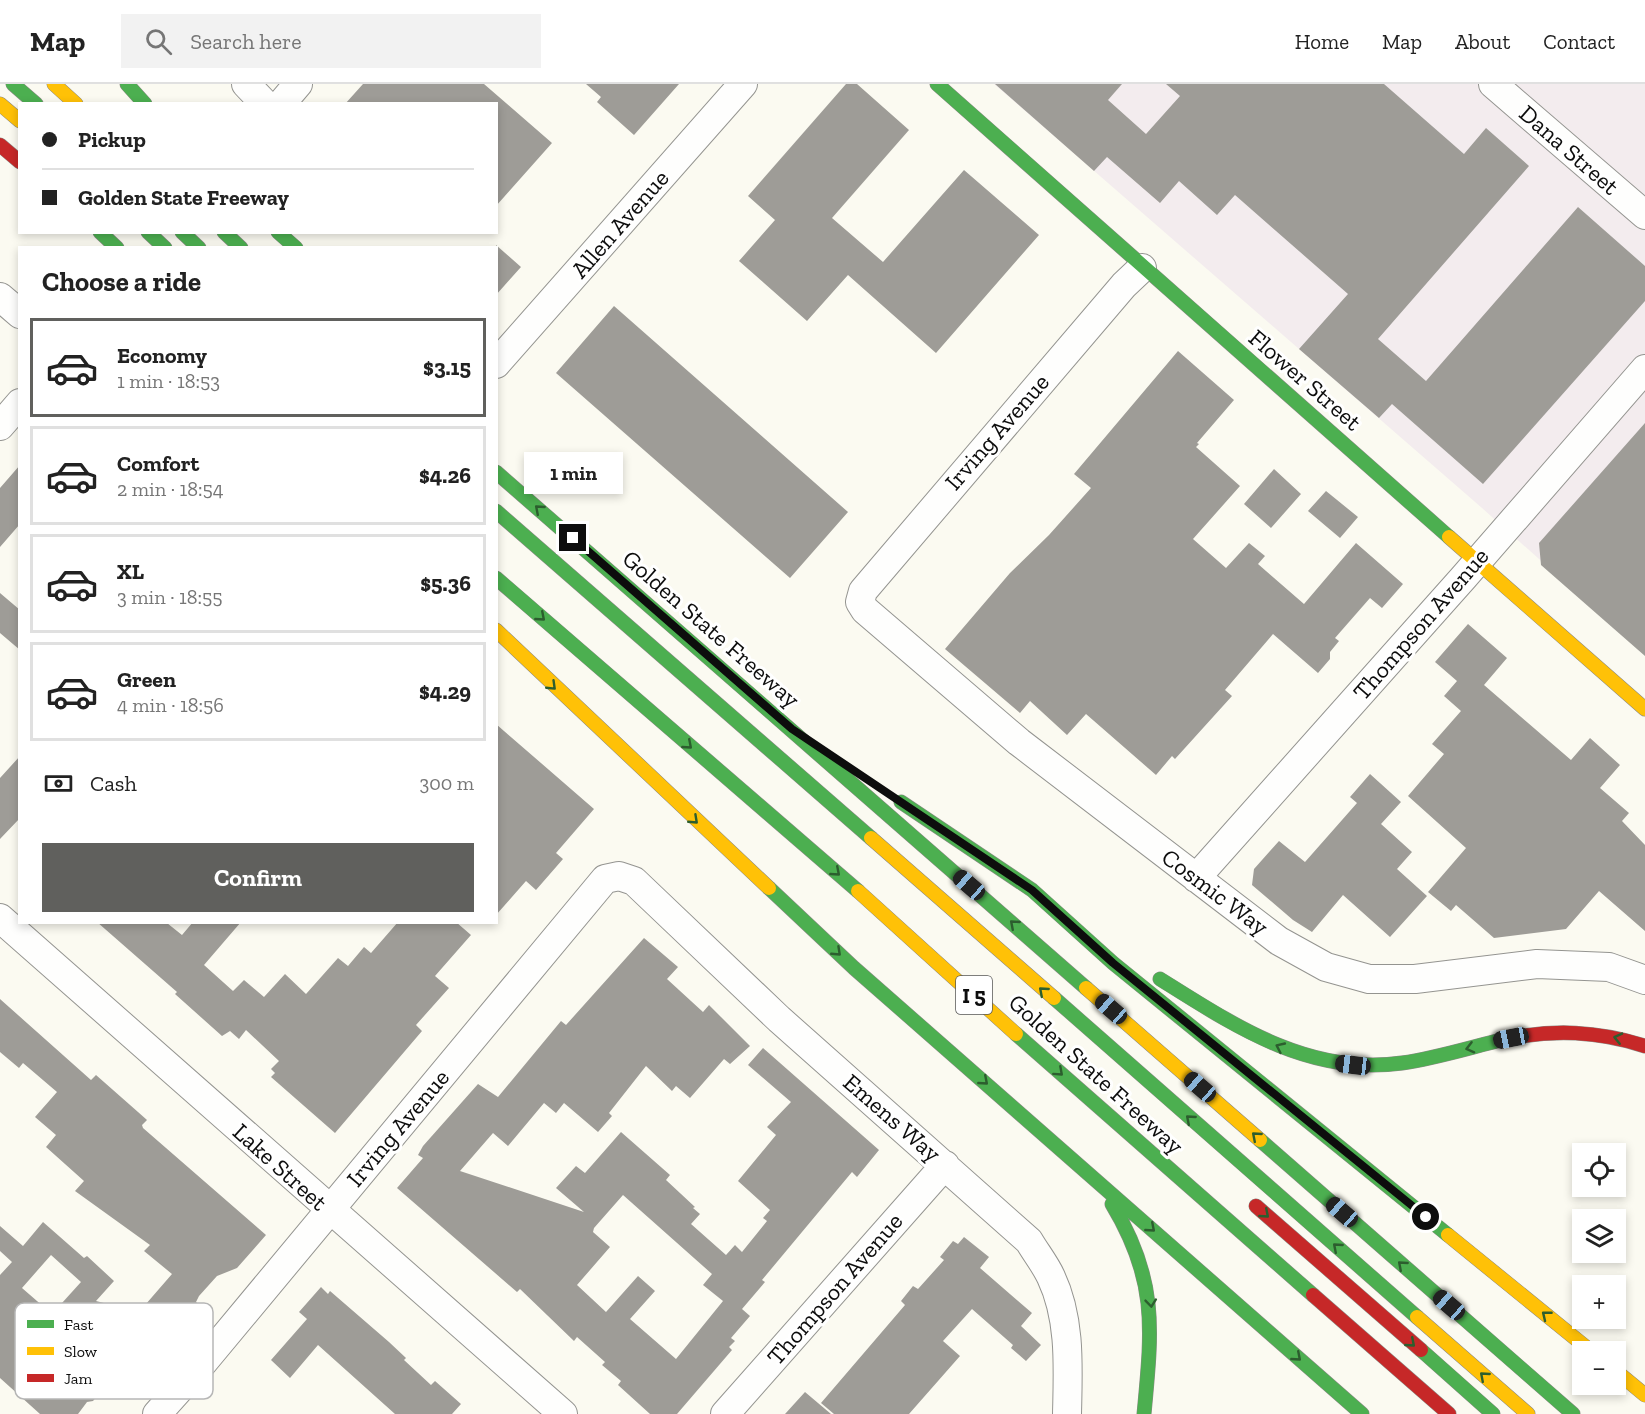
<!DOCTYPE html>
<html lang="en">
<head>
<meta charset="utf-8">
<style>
	body { margin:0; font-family:"Zilla Slab",serif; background:#f2f2f2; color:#222; height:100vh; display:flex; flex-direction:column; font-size:22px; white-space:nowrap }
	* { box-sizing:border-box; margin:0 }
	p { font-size:20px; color:#767676 }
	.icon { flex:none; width:33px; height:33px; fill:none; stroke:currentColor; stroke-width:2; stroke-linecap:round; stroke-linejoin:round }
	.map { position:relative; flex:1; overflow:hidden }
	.side { position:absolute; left:18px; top:162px; width:480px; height:678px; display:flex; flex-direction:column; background:#fff; border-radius:0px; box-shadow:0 3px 9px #0003 }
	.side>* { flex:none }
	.guide { position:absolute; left:18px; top:18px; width:480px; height:132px; border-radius:0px; box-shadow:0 3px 9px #0003; display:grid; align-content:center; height:132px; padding:0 24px; background:#fff }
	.fabs { position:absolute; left:1572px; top:1059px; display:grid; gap:12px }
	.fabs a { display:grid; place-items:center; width:54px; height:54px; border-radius:0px; background:#fff; box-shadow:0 3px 9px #0003; font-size:30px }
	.end { position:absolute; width:27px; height:27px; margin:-14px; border:8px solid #0d0d0d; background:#fff; box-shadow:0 0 0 3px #fff }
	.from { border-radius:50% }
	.bubble { position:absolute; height:42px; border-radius:0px; background:#fff; box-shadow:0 3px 9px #0003; font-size:20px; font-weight:700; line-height:42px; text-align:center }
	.car { position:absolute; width:18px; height:36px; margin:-18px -9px; border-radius:8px; box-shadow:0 0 4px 2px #0007; background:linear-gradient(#222 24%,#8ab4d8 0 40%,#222 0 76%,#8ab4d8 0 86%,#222 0) }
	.guide b { display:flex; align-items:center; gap:21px; height:57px; font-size:22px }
	.guide b+b { border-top:2px solid #e0e0e0 }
	.guide i { width:15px; height:15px; background:#222 }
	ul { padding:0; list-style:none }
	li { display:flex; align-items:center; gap:18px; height:99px; margin:0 12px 9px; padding:0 12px; border:3px solid #e0e0e0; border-radius:0px }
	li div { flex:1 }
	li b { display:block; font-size:22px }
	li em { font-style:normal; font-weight:700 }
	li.current { border-color:#60605d }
	li>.icon { width:54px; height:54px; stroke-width:1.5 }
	h2 { padding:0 24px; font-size:27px; line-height:72px }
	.pay { display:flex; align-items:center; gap:15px; height:66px; padding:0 24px; font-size:22px }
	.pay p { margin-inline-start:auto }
	.button { display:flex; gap:12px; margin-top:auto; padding:12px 24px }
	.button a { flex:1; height:69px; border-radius:0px; background:#60605d; color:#fff; font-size:24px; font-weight:700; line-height:69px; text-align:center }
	header { display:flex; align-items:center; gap:36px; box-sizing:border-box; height:84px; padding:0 30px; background:#fff; border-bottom:2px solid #e0e0e0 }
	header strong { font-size:28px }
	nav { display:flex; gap:33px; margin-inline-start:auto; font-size:21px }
	.search { width:420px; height:54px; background:#f2f2f2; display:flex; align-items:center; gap:15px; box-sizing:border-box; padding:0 21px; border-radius:0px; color:#767676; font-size:22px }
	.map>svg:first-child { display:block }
</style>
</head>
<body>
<header>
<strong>Map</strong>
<div class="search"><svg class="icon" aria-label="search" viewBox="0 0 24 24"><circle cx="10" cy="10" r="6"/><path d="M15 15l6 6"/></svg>Search here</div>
<nav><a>Home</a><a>Map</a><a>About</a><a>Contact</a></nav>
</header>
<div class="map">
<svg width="1645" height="1330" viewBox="0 0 1645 1330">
	<rect width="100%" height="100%" fill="#fbfaf1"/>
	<path fill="#f3ecee" d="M994,0H1645V570L1482,424Z"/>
	<path fill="#9e9c97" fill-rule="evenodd" d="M363,0H484L552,59L496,122V20H345Z
		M586,0H679L634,51L597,18L601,13Z
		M846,0H857L909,46L832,134L883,178L964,86L1039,151L936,269L848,191L807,237L739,177L775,136L748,112Z
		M995,0H1122L1108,16L1146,50L1180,12L1166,0H1384L1464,70L1486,44L1529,82L1378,255L1426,297L1578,123L1645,182V217L1483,400L1392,320L1379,334L1299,265L1348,210L1235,111L1217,131L1179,97L1160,119L1107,73L1094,87Z
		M496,161L521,183L496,211Z
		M614,222L848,428L790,494L556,289Z
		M1178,267L1234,316L1197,359L1199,360L1196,363L1240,402L1193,455L1226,484L1249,459L1265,472L1258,480L1304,520L1356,459L1403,500L1382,524L1370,514L1335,554L1339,557L1330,568V575L1318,589L1273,550L1225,606L1232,612L1175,675L1172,672L1156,691L1086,630L1067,651L1030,617L1020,629L945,565L1010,489L1049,451L1091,404L1074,390Z
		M1645,339V572L1541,481L1539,459Z
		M20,381V440L0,463V404Z
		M1274,385L1301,410L1271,444L1244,420Z
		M1326,407L1358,433L1340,454L1308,427Z
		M0,509L20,526V566L0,549Z
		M1468,540L1507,574L1484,601L1571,676L1590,654L1620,681L1600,704L1629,729L1622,737L1645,761V847L1599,807L1566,845L1494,854L1456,821L1451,827L1428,808L1466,764L1408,712L1444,670L1432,660L1461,627L1444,612L1457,597L1435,578Z
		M496,640L594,725L556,769L563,775L536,806L526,797L496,831Z
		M20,672V734L0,755V694Z
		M1370,690L1401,718L1381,740L1412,768L1397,785L1427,812L1390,853L1343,811L1312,848L1293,836L1252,801L1254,785L1279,757L1305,778L1357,719L1350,713Z
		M97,838L167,839L182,851L193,838H241L204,881L233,907L244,896L264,913L285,890L306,910L338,874L348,882L364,863L371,869L398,838H456L471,851L435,892L449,904L416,941L422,947L335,1049L271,993L275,989L271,985L279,977L246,946L239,955L230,947L222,952L175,910L177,908Z
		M644,854L678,883L667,895L703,928L709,921L750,962L730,980L724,975L690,1014L676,1002L672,1007L646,982L609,1029L612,1032L598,1048L564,1019L556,1029L544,1019L508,1062L493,1049L460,1087L584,1128L556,1104L576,1082L585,1089L621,1048L670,1091L666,1096L695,1123L693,1124L700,1130L691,1140L726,1171L735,1161L742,1168L767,1137L763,1134L770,1126L738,1097L776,1051L767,1043L791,1018L748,981L763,964L879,1066L857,1093L852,1088L762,1196L765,1198L742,1225L750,1232L731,1254L735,1257L729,1263L732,1266L677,1330H650L618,1301L621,1297L602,1281L605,1278L577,1253L574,1257L520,1205L517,1208L397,1104L423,1074L418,1071L423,1062L478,1000L498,1013L561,937L566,941ZM623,1111L712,1190L703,1201L723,1217L676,1275L630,1235L655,1207L638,1192L606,1228L577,1201L610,1163L593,1148L594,1144Z
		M0,915L91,996L96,991L138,1028L147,1036L142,1041L143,1044L266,1151L237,1184L217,1192L199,1212L196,1218L205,1226L184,1250L172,1240L136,1275L132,1272L93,1317L87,1318L78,1330H40L0,1294V1191L12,1178L0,1167V1142L23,1162L43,1138L84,1174L87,1172L114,1197L96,1217L139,1228L172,1190L144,1167L150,1161L75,1107L84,1097L46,1063L56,1051L35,1033L57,1008L23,979L19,984L0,968ZM51,1171L81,1198L52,1230L22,1204Z
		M964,1153L989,1173L980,1184L1032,1229L1021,1242L1041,1261L1026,1277L1011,1264L1013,1261L972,1225L943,1257L960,1272L909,1330H834L821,1319L905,1221L901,1217L913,1202L918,1205L944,1176L940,1173L953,1157L958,1160Z
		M321,1203L328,1210L330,1207L389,1258L406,1274L404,1276L431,1301L435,1297L461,1320L452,1330H395L318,1261L290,1294L271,1276L307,1235L299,1228Z
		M805,1308L831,1330H785Z"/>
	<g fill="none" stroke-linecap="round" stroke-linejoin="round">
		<defs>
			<path id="street" d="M246,0L265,20
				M1493,0L1645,131
				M281,20L298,0
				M1142,184L1124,201L863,507L860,518L865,526L1019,658L1279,857L1326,883L1369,895H1415L1537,880L1609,883L1645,896
				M0,213L20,230
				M496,280L743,0
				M0,342L20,319
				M1196,794L1464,493L1645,285
				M0,834L563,1330
				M157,1330L201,1281L605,795L619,792L634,797L779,935L1029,1157C1036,1169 1045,1180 1051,1193C1071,1235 1068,1284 1067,1330
				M725,1330L945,1081"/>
			<path id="fast" d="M13,0L36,20
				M127,0L145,20
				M937,0L1449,453
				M100,148L117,164
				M148,148L165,164
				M182,148L199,164
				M224,148L241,164
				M278,148L296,164
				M496,388L1086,904
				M496,427L871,754
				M496,494L858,807
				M901,718L1032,806L1113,879L1448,1151
				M769,804L854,884L1362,1330
				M1160,895C1235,942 1309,992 1402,979C1437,974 1471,963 1505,955
				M1054,914L1417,1233
				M1016,950L1313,1211
				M1260,1056L1573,1330
				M1112,1120C1158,1196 1152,1245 1144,1330
				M1421,1266L1493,1330"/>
			<path id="slow" d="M54,0L76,20
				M0,20L20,37
				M1449,453L1645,625
				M496,546L769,804
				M871,754L1054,914
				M858,807L1016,950
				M1086,904L1260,1056
				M1448,1151L1592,1268
				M1417,1233L1528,1330
				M1616,1287L1645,1311"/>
			<path id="jam" d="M0,61L20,78
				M1505,955C1554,945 1598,947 1645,962
				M1256,1122L1421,1266
				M1313,1211L1449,1330"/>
		</defs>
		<use href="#street" stroke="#949490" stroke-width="30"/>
		<use href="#fast" stroke="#8b8a86" stroke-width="15"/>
		<use href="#slow" stroke="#8b8a86" stroke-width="15"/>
		<use href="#jam" stroke="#8b8a86" stroke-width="15"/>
		<use href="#street" stroke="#fefefd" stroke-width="28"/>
		<use href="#fast" stroke="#4caf50" stroke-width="14"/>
		<use href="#slow" stroke="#ffc107" stroke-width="14"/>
		<use href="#jam" stroke="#c62828" stroke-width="14"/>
	</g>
	<defs><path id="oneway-chevron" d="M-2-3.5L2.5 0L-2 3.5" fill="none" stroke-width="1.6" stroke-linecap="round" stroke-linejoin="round" transform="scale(1.5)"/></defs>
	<g stroke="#2c5e2e">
		<use href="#oneway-chevron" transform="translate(539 425) rotate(-139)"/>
		<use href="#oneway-chevron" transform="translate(541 533) rotate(41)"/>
		<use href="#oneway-chevron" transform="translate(552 602) rotate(44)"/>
		<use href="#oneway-chevron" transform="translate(688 661) rotate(41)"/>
		<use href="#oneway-chevron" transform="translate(694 736) rotate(43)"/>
		<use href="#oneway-chevron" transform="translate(836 788) rotate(41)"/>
		<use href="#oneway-chevron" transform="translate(1014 840) rotate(-139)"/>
		<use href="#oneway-chevron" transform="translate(837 868) rotate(43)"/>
		<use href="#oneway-chevron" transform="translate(1043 907) rotate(-139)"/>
		<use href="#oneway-chevron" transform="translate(1618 954) rotate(-167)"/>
		<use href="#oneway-chevron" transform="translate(1280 963) rotate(-155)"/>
		<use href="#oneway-chevron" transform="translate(1470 964) rotate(166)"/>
		<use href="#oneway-chevron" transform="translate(1059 988) rotate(42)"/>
		<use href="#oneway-chevron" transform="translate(984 997) rotate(41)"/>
		<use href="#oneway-chevron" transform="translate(1190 1035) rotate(-139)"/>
		<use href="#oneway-chevron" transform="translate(1256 1052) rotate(-139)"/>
		<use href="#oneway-chevron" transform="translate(1265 1130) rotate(41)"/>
		<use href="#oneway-chevron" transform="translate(1151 1144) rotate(41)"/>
		<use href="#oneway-chevron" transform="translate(1337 1163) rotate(-139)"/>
		<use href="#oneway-chevron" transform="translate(1402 1181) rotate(-139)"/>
		<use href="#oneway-chevron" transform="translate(1151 1219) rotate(84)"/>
		<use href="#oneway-chevron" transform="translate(1546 1231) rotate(-141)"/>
		<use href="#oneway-chevron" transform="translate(1411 1259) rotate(41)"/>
		<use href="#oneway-chevron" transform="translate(1297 1273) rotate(41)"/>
		<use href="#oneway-chevron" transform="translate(1484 1292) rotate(-139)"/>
	</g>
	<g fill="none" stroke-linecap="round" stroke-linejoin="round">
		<path stroke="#0d0d0d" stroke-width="8" d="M573,454L792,645L1032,806L1113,879L1426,1133"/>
	</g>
	<g text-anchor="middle" stroke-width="6" stroke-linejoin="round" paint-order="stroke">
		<rect fill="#fff" stroke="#565656" stroke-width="1.5" x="956" y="892" width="36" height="38" rx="4.5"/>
		<g font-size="22" font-weight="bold" fill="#0d0d0d">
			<text x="974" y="919">I 5</text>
		</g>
		<g font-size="24" fill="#0d0d0d" stroke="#fff">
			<text transform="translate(1569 66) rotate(41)" y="8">Dana Street</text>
			<text transform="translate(620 140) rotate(-49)" y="8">Allen Avenue</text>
			<text transform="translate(1305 296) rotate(41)" y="8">Flower Street</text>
			<text transform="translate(997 348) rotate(-49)" y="8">Irving Avenue</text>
			<text transform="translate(1421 540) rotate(-49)" y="8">Thompson Avenue</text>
			<text transform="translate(711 545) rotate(41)" y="8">Golden State Freeway</text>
			<text transform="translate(1215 808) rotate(37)" y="8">Cosmic Way</text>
			<text transform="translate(1096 990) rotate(42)" y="8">Golden State Freeway</text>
			<text transform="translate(892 1034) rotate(41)" y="8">Emens Way</text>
			<text transform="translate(398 1044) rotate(-50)" y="8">Irving Avenue</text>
			<text transform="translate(280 1083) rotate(42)" y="8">Lake Street</text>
			<text transform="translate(835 1205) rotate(-49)" y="8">Thompson Avenue</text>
		</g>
	</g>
	<rect x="15" y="1219" width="198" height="96" rx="9" fill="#fff" stroke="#b6b6b6" stroke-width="1.5"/>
	<rect x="27" y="1236" width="27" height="8" fill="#4caf50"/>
	<rect x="27" y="1263" width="27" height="8" fill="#ffc107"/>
	<rect x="27" y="1290" width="27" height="8" fill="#c62828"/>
	<g font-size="16" fill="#0d0d0d">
		<text x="64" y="1246">Fast</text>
		<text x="64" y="1273">Slow</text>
		<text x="64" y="1300">Jam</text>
	</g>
</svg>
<div class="fabs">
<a><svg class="icon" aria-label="locate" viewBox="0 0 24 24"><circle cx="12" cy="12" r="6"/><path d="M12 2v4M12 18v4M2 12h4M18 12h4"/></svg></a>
<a><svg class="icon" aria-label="layers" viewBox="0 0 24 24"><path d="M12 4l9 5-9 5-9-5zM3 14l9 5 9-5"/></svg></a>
<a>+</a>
<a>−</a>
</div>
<i class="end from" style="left:1426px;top:1133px"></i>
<i class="end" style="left:573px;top:454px"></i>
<div class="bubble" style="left:524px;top:368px;width:99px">1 min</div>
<i class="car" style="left:969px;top:801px;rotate:311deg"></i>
<i class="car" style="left:1111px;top:925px;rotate:311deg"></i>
<i class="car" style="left:1511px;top:954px;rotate:259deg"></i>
<i class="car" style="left:1353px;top:981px;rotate:277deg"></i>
<i class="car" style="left:1200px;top:1003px;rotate:311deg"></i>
<i class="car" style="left:1342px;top:1128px;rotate:311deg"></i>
<i class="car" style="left:1449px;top:1221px;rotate:311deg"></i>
<div class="guide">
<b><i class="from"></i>Pickup</b>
<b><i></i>Golden State Freeway</b>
</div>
<section class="side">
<h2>Choose a ride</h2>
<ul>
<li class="current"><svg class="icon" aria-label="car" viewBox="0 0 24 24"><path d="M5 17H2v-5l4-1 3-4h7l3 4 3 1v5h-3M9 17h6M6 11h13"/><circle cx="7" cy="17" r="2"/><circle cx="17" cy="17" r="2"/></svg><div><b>Economy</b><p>1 min · 18:53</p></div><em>$3.15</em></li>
<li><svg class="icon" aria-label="car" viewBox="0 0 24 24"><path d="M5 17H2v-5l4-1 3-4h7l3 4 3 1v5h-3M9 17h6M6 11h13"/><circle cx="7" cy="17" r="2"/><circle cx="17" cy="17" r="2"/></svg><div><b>Comfort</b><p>2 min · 18:54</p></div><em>$4.26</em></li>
<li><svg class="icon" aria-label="car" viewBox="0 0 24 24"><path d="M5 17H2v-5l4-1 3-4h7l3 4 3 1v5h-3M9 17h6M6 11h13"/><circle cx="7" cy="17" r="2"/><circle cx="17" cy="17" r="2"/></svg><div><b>XL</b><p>3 min · 18:55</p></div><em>$5.36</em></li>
<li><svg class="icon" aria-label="car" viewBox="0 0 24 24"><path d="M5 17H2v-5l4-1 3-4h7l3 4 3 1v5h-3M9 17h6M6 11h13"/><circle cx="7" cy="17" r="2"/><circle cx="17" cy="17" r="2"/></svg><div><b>Green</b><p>4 min · 18:56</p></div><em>$4.29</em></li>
</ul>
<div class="pay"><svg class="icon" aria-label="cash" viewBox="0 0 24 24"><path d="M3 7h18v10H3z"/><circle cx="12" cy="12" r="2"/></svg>Cash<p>300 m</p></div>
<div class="button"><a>Confirm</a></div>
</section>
</div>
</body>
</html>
